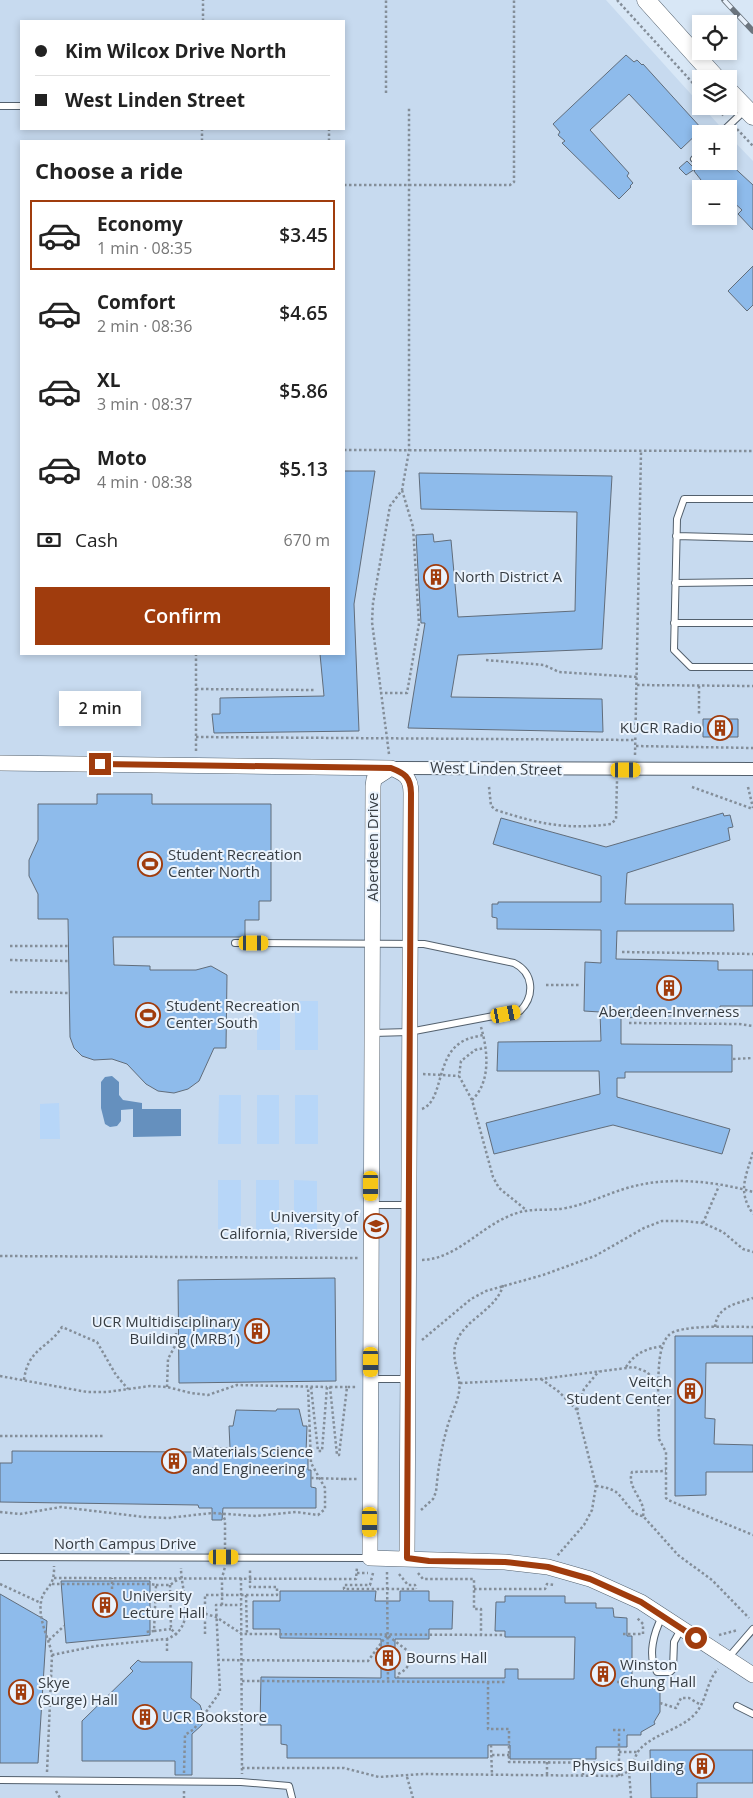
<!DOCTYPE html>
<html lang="en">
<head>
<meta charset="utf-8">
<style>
	body { margin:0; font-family:"Open Sans",sans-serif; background:#f2f2f2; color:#222; height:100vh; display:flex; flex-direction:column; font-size:19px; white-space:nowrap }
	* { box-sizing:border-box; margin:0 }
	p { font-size:16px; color:#767676 }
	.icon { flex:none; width:28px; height:28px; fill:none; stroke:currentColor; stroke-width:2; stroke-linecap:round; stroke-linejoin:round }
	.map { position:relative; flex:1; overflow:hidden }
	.panel { position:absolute; left:20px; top:140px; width:325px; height:515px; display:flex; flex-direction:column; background:#fff; border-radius:0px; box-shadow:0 2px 8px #0003 }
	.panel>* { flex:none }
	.guide { position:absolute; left:20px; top:20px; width:325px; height:110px; border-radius:0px; box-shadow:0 2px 8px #0003; display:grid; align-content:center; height:110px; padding:0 15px; background:#fff }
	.controls { position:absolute; left:692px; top:15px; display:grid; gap:10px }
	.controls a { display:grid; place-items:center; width:45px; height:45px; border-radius:0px; background:#fff; box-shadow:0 2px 8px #0003; font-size:25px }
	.end { position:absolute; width:22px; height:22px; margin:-11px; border:6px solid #a03c0d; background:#fff; box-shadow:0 0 0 2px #fff }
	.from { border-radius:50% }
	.bubble { position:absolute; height:35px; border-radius:0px; background:#fff; box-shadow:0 2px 8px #0003; font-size:16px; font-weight:600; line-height:35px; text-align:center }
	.car { position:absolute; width:15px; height:30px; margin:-15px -8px; border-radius:6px; box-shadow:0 0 4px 1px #0007; background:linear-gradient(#f5c518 24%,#345 0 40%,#f5c518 0 76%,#345 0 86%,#f5c518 0) }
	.guide b { display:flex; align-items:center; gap:18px; height:48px; font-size:19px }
	.guide b+b { border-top:1px solid #e0e0e0 }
	.guide i { width:12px; height:12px; background:#222 }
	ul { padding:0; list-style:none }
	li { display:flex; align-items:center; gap:15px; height:70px; margin:0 10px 8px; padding:0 5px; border:2px solid transparent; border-radius:0px }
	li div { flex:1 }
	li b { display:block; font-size:19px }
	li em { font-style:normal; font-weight:600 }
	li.selected { border-color:#a03c0d }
	li>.icon { width:45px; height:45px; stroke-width:1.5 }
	h2 { padding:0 15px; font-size:22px; line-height:60px }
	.pay { display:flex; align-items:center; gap:12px; height:55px; padding:0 15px; font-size:19px }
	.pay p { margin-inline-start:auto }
	.button { display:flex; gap:10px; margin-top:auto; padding:10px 15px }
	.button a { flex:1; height:58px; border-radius:0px; background:#a03c0d; color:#fff; font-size:20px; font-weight:600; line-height:58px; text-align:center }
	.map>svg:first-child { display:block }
</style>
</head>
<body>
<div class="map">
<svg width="753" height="1798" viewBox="0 0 753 1798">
	<rect width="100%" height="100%" fill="#d8e7f6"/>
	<path fill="#c7daef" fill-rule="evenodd" d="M0,0H606L727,134H701V161H729V136L753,161V1798H0ZM21,21H344V129H21ZM21,141H344V654H21ZM701,189H729V216H701Z"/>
	<path fill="#b7d6f8" d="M257,1001H280V1050H257Z
		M295,1001H318V1050H295Z
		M219,1095H241V1144H218Z
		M257,1095H279V1144H257Z
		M295,1095H318V1144H295Z
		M59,1103L60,1139H40V1104Z
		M218,1180H241V1230L218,1229Z
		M256,1180H279V1230H256Z
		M294,1180L317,1181V1230H294Z"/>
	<path fill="#6590be" d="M112,1076L119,1082V1095L123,1100L142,1103V1109H181V1136L133,1137V1109L121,1110V1121L117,1126L110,1127L105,1124L101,1108V1082L105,1077Z"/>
	<path fill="#8ebbeb" stroke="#616d7b" d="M626,55L634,62L637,60L642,65L643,64L702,129L681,149L629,94L590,130L629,173L627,176L633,183L630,186L631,187L619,199L562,143L565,141L558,135L560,132L553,124Z
		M687,161L695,169L686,175L679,168Z
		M704,161H727L753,185V230L738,214L742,210L729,198V189H708L694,171Z
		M753,266V305L747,311L728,291Z
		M344,471H375L354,604L359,731L214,733L212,714H220V698L324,696L320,654H344Z
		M419,473L612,476L602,649L458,655L451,697L602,699L603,732L408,728L425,623H421L416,535L433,534L434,542L451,540L458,617L575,611L577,512L421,509Z
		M703,719H738V737H703Z
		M97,794H152V804H271V901H259V920H245V937H113L114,965L150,966V970H196L211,966L227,975L226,1048H214L199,1081L188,1089L174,1093L158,1091L146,1084L127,1064L112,1059L94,1060L82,1056L74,1048L70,1037L68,919H38V894L29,876V860L38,840V804H97Z
		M723,813L724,816L730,815L733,827L728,828L730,840L627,873L625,904H733L734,931H617L616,959L718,961V970H753V1006H720V1014L621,1018V1044L732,1045V1072H625V1078H617V1097L730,1129L722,1154L613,1125L494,1154L486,1123L600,1094L599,1071H497L498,1042L601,1041L600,1012L584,1011L585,962L601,963V930L497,929V918L492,917V904H498V902H601V876L493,844L501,818L606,847Z
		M335,1278L336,1381L179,1383L178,1280Z
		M675,1336H753V1363H706L705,1418L715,1419L714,1444L753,1445V1472H706V1495L675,1496Z
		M277,1409H299L303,1426H307L306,1452H308V1470H311V1487L316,1488V1508H223L222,1520H212V1508H199L198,1505L0,1502V1463H12V1451L199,1452V1448H230L229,1426H233L236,1410L276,1411Z
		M61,1581H150V1635L66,1643Z
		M280,1591H376L375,1601H400V1591H429V1601H453L452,1629H429V1639H395V1678H505V1669H518V1679H574L575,1637H505V1631H495L496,1602H505V1596H565V1603H596V1608H613L614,1617L627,1618V1636H632V1684H660V1712L654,1722L655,1724L641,1732V1735H627V1747H596V1759H510V1745H488V1758H287V1745L281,1744V1725H260L261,1677L381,1678V1639L280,1638V1629H253V1601H280Z
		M0,1594L47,1621L38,1763H0Z
		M138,1660L141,1662H192L191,1698L200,1705L203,1714L202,1725L192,1734V1775H175V1761H82V1721L133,1671L130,1668Z
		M650,1750H753V1783H697V1798H651Z"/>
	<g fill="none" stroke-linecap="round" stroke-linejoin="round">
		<defs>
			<path id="service" d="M0,106H21
				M720,134L745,110
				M694,159L701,152
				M753,499H684L677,519L674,650L691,667H753
				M676,536L753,538
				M675,583L753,582
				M674,623H753
				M235,943L424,944L514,963C534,973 535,996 520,1011L409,1032L373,1033
				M373,1205H408
				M371,1379H408
				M0,1557L370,1558
				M662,1617C654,1632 647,1656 657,1672H670L673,1669L674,1642L681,1629
				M728,1658L753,1629
				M737,1706L753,1714
				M0,1780L241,1782L289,1786L292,1798"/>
			<path id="minor" d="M391,768L753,769"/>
			<path id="tertiary" d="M0,763L391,768C404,773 411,777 411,793L407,1558
				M391,768L374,779L373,786L370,1558L505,1562L548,1567L590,1579L641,1602L753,1675"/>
			<path id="secondary" d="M646,0L717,79
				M729,91L753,116"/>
		</defs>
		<use href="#service" stroke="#53606d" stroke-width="8"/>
		<use href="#minor" stroke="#53606d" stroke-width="14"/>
		<use href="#tertiary" stroke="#53606d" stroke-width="16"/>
		<use href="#secondary" stroke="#53606d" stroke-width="19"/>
		<path stroke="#848e99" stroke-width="2.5" stroke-dasharray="2.5 2.5" stroke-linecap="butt" d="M617,0L701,92
			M203,21V0
			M386,93V0
			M715,106L724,116
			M737,129L753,146
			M202,141V129
			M329,141V129
			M344,185H510L514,182V0
			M344,450L753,451
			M486,660L544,665L559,672L637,677
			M637,685L753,686
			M699,686V715
			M196,689L315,690
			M380,693H407L419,624L413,527L402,490
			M196,737L636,740
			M636,746L753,748
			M196,751V654
			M389,754L372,622L373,603L390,506L402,490L409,451V108
			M635,755L641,452
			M489,787L491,806L496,810C539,824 567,830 611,824L616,819L617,781
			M692,787L753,809
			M748,787L753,808
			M10,946H68
			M622,952L753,954
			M10,960L69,961
			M546,985H579
			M10,992L69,993
			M629,1023L739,1024L753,1026
			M481,1027C488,1051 491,1082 472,1100L493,1177L499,1188L525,1209
			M733,1059L753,1058
			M423,1074L459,1076
			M472,1100L459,1076L461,1061L475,1050L485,1048
			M422,1109C443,1101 436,1059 460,1043C467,1038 475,1037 483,1035
			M753,1152C746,1177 737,1191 753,1214
			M703,1223L719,1186
			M0,1256L358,1258
			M422,1260C455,1259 479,1229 507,1217C529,1206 544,1212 566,1208C592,1203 614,1190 639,1185C674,1177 719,1182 753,1192
			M715,1327C717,1306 736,1304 753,1298
			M422,1340L471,1299L486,1291L543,1275L595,1256L644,1228L662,1221H682L703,1223L723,1232L743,1249L753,1252
			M626,1367C635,1353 647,1348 664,1346
			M0,1376L87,1392H107L150,1386L167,1387L191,1393L208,1395L237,1385L327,1387
			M541,1379L558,1391L577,1410L596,1486L592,1510L584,1525L557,1556
			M24,1380C28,1348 48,1349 62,1327L97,1342L116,1375L128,1389
			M460,1383L541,1379L634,1367L647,1372L658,1384L659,1439L666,1452V1498L668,1500L753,1535
			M658,1384C659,1370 658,1346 669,1335C679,1324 737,1327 753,1327
			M167,1387L168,1359L176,1344V1333
			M311,1387L318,1451H322L327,1387H330L337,1455H339L347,1387H357
			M330,1387H347
			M577,1410L584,1389L599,1371
			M0,1436H105
			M344,1479H358
			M596,1486C603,1487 610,1488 616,1492C625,1499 631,1515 643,1516L678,1555L712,1580L749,1618
			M421,1510L433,1499L436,1492C438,1470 441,1449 447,1428C450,1416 457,1404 459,1392C462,1376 450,1360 456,1343C464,1319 497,1310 503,1285
			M0,1512L20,1514L61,1507L144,1517L168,1518L212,1513L256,1516L296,1512L318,1515L325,1509V1488L311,1463L308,1387
			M222,1513L225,1520V1549
			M643,1516C647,1501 626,1488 632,1472L666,1471
			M387,1572L388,1682
			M357,1573H368
			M373,1573L370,1585H344V1589H416
			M418,1573L423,1579H474V1609H481V1635
			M399,1574L408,1585H415L416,1589
			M54,1578L356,1579L357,1567
			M241,1578L242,1774
			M0,1584L41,1603
			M52,1584H150L156,1585L154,1631L146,1632
			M156,1585H170L180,1578
			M170,1585L171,1629L177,1635
			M112,1589V1578
			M474,1589H545L547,1584L555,1585
			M246,1595L247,1634
			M222,1605V1578L225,1567
			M186,1608L216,1617L242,1634L505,1635
			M154,1631L171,1629
			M205,1634V1595H277V1587H250V1568
			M623,1634H643V1624L636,1617
			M719,1635L738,1630
			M49,1640L64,1626
			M167,1651V1639
			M52,1655L96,1646L167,1639C198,1626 181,1593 181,1568
			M217,1660L368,1661L387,1635L408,1651C411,1662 409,1669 398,1674V1678
			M242,1681L505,1682
			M488,1682V1729H509V1762L619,1763
			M617,1682H655
			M660,1703L676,1708L681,1698H689L701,1705
			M613,1730H625
			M491,1745L492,1776
			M619,1752H637
			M492,1755H509
			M547,1762V1776
			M242,1768H344L379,1777L423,1774L619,1776C637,1770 631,1757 642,1747C657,1733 681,1729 695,1714C707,1701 706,1682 718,1669
			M629,1771L631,1798
			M47,1772L52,1655C49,1638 38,1620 41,1602C43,1587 55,1589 54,1566
			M184,1773L185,1735L194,1729L220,1692L216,1605H241
			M583,1775V1762
			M619,1776V1730
			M407,1777L413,1798
			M56,1791L60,1798
			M184,1791V1798"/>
		<use href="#service" stroke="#fff" stroke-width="6"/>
		<use href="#minor" stroke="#fff" stroke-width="12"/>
		<use href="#tertiary" stroke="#fff" stroke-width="15"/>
		<use href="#secondary" stroke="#fff" stroke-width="18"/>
		<defs>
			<path id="rail" d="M724,0L753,31"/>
		</defs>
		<use href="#rail" stroke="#6c757e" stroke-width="5.5"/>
		<use href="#rail" stroke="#eaf3fd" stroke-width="4" stroke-dasharray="11" stroke-linecap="butt"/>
		<path stroke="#848e99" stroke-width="2.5" stroke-dasharray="2.5 2.5" stroke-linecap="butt" d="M311,1478L344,1479"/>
	</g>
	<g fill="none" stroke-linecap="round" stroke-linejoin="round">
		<path stroke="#a03c0d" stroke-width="6" d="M100,764L391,768C404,773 411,777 411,793L407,1558L429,1561L505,1562L548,1567L590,1579L641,1602L696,1638"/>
	</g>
	<defs>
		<symbol id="building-ring" viewBox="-11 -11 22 22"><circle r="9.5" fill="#eaf3fd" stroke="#a03c0d" stroke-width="1.5"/><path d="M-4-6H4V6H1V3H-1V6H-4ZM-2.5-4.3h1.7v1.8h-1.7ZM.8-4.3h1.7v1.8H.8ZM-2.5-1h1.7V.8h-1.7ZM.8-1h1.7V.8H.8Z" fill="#a03c0d"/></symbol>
		<symbol id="stadium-ring" viewBox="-11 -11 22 22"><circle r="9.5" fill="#eaf3fd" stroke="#a03c0d" stroke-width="1.5"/><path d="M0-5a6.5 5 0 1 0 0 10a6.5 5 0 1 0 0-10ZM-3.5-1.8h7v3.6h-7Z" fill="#a03c0d"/></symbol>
		<symbol id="university-ring" viewBox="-11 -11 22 22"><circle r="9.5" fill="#eaf3fd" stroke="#a03c0d" stroke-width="1.5"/><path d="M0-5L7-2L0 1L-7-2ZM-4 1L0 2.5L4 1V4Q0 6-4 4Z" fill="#a03c0d"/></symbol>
	</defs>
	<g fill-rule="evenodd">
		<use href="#building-ring" x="422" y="563" width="28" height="28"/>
		<use href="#building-ring" x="706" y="714" width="28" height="28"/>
		<use href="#stadium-ring" x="136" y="850" width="28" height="28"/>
		<use href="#building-ring" x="655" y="974" width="28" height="28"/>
		<use href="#stadium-ring" x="134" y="1001" width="28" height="28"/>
		<use href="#university-ring" x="362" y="1212" width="28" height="28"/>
		<use href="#building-ring" x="243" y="1317" width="28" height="28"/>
		<use href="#building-ring" x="676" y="1377" width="28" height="28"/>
		<use href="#building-ring" x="160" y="1447" width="28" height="28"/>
		<use href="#building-ring" x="91" y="1591" width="28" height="28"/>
		<use href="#building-ring" x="374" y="1644" width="28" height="28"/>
		<use href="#building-ring" x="589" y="1660" width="28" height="28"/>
		<use href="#building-ring" x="7" y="1678" width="28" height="28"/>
		<use href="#building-ring" x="131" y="1703" width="28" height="28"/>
		<use href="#building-ring" x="688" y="1752" width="28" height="28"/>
	</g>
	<g text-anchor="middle" stroke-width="4" stroke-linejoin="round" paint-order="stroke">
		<g font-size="15" fill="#373d43" stroke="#eaf3fd" text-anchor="start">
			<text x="454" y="582">North District A</text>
			<text x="702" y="733" text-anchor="end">KUCR Radio</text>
			<text x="168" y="860">Student Recreation<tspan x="168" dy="17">Center North</tspan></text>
			<text x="166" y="1011">Student Recreation<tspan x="166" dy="17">Center South</tspan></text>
			<text x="669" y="1017" text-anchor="middle">Aberdeen-Inverness</text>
			<text x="358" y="1222" text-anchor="end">University of<tspan x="358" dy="17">California, Riverside</tspan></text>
			<text x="240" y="1327" text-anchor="end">UCR Multidisciplinary<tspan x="240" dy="17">Building (MRB1)</tspan></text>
			<text x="672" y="1387" text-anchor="end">Veitch<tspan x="672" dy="17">Student Center</tspan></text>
			<text x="192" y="1457">Materials Science<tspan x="192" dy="17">and Engineering</tspan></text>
			<text x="122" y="1601">University<tspan x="122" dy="17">Lecture Hall</tspan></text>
			<text x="406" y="1663">Bourns Hall</text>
			<text x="620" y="1670">Winston<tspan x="620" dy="17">Chung Hall</tspan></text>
			<text x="38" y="1688">Skye<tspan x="38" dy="17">(Surge) Hall</tspan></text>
			<text x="162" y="1722">UCR Bookstore</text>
			<text x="684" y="1771" text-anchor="end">Physics Building</text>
		</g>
		<g font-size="15" fill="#373d43" stroke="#eaf3fd">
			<text transform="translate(496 769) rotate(1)" y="5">West Linden Street</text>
			<text transform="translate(373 847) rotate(-90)" y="5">Aberdeen Drive</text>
			<text x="125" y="1549">North Campus Drive</text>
		</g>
	</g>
</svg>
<div class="controls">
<a><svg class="icon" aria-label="locate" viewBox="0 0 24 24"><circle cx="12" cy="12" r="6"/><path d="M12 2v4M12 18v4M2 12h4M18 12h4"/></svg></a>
<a><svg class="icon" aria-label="layers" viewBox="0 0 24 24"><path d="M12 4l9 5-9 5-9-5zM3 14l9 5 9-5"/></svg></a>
<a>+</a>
<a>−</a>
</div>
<i class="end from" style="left:696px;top:1638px"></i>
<i class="end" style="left:100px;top:764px"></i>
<div class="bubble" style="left:59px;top:691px;width:82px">2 min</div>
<i class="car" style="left:626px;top:770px;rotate:90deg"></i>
<i class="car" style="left:254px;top:943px;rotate:90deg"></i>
<i class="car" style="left:506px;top:1014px;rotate:79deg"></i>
<i class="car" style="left:371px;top:1186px;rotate:180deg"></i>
<i class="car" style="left:371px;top:1362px;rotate:180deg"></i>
<i class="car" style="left:370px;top:1522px;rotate:180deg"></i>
<i class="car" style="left:224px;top:1557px;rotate:90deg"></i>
<div class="guide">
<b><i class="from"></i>Kim Wilcox Drive North</b>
<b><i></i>West Linden Street</b>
</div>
<section class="panel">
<h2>Choose a ride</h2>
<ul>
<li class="selected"><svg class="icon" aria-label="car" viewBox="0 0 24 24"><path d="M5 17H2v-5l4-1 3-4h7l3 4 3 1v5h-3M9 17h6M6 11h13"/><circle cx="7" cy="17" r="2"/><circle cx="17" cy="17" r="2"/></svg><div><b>Economy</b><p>1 min · 08:35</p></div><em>$3.45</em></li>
<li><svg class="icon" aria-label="car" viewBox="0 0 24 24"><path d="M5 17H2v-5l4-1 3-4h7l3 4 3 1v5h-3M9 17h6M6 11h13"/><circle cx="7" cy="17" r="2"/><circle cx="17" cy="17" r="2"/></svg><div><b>Comfort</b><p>2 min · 08:36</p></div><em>$4.65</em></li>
<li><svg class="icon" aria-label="car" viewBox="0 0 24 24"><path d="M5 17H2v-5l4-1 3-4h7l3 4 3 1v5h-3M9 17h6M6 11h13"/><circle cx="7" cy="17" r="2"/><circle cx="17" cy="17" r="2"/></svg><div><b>XL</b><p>3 min · 08:37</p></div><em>$5.86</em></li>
<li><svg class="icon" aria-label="car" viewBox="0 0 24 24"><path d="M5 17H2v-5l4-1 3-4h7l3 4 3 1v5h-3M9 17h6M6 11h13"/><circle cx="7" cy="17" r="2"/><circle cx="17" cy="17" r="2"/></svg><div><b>Moto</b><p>4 min · 08:38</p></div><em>$5.13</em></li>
</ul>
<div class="pay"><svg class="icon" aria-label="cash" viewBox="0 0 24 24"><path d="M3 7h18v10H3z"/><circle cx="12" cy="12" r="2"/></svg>Cash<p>670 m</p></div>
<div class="button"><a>Confirm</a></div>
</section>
</div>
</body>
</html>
